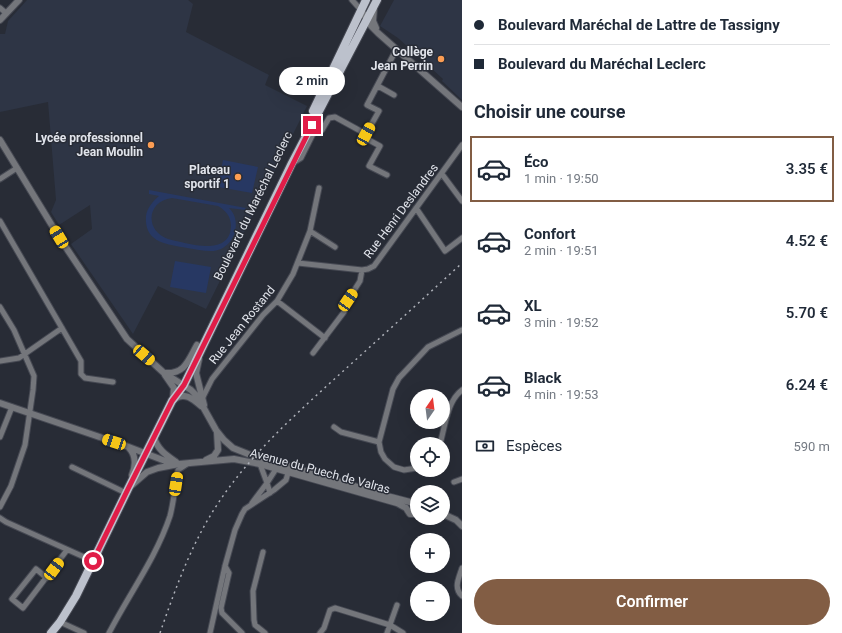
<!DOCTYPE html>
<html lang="fr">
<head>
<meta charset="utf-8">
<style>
	body { margin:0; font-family:Roboto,sans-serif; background:#f2f2f3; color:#1f2937; height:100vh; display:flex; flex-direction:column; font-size:15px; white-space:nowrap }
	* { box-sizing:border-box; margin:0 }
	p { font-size:13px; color:#747a83 }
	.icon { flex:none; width:22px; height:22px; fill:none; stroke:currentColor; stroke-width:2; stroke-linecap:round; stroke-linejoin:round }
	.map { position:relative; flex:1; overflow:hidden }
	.details { display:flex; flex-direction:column; background:#fff; width:380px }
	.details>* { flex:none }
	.top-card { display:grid; align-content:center; height:88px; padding:0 12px; background:#fff }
	.needle { width:26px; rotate:14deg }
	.buttons { position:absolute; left:410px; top:389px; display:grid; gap:8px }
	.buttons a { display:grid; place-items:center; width:40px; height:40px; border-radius:50%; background:#fff; box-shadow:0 4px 16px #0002; font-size:20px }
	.end { position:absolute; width:18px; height:18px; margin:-9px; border:5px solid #e11d48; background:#fff; box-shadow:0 0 0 2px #fff }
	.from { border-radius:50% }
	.bubble { position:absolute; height:28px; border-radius:14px; background:#fff; box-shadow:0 4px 16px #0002; font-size:13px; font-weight:600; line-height:28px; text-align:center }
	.car { position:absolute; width:12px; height:24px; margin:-12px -6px; border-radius:5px; box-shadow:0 0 3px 1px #0007; background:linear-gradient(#f5c518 24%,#345 0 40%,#f5c518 0 76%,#345 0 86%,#f5c518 0) }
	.top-card b { display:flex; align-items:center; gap:14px; height:38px; font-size:15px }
	.top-card b+b { border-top:1px solid #e0e1e3 }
	.top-card i { width:10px; height:10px; background:#1f2937 }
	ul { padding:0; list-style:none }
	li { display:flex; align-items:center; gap:12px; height:66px; margin:0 8px 6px; padding:0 4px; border:2px solid transparent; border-radius:0px }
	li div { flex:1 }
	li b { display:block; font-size:15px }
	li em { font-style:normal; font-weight:600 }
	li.active { border-color:#825d44 }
	li>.icon { width:36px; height:36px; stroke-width:1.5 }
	h2 { padding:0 12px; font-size:18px; line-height:48px }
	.pay { display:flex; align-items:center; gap:10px; height:44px; padding:0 12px; font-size:15px }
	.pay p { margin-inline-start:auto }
	.primary-button { display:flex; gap:8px; margin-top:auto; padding:8px 12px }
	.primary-button a { flex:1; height:46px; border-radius:24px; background:#825d44; color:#fff; font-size:16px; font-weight:600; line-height:46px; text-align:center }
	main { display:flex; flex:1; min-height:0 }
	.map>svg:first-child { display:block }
</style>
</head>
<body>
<main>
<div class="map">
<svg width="462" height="633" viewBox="0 0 462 633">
	<rect width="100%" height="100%" fill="#282c36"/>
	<path fill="#2e3545" d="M27,0H188L193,4L186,32L269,75L265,85L307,106L206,309L158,286L133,334L71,244L92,229L90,205L59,225L51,212L56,200L48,102L0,112V34H5L8,21Z
		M394,0H462V100L442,81L443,79L398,38L380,26Z"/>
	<path fill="#273863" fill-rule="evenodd" d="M223,160L258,167L252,193L218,187Z
		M149,190L246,208L245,210L229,208C232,211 234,214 235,218C239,234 228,251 211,251C203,251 195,249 187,248C167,244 144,243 146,216C147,208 153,201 159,196L149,194ZM172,198L218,206C225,210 231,216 231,226C230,258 186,243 168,239C144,230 147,201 172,198Z
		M175,261L211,267L206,293L170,287Z"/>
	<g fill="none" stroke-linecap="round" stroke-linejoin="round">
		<defs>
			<path id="minor" d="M352,0L361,10
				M0,8L6,13
				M378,86L394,95
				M316,128L322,130L329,118L335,117L366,134L379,111L367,105L396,50
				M366,134L367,139L380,146L369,166L387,175
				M293,163L301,158L316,128L313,126
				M442,174L462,201
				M0,179L17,168
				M416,208L445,251L462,238
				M0,221L81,361V374L85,378L113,382
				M310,231L335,247
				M298,263L362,270L368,269L374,266L462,145
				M277,301L325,338
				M0,307L14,330L34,376L33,390L25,445L11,486L0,507
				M313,353L344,312L348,300L360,281L362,270
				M0,361L19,358L62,328
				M203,397L212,379L263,315L277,301L293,274L310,231L319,188
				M334,427L341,432L379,442
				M0,437L12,407
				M440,444C445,427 447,401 462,390
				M72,467L126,493
				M417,468L404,470L394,467L385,459L381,452L379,442L393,389L399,378L428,347L462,330
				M454,482L462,479
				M270,493L267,483L276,469L279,468
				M252,503L267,483L260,464
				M0,518L6,522L93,561
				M263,552L253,591L254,620L255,625L265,633
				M225,566L229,573L221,608L222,613L242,633
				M462,568C459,578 453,588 462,596
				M47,578L36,569L12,599L23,608L67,550
				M60,622L84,633
				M109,633C129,594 156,558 170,516C174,501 175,485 178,470L187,464
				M210,633L225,566L235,530L242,514L245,509L274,490L286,480L288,473L286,470
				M320,633L324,628L330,610L335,608L390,625L403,633
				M387,633L397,605"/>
			<path id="tertiary" d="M374,8L373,21L376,28
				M361,10L371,26L378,33L462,107
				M0,20L19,0
				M0,140L59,237L127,339L164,373L191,390L197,396L216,430L224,440L233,448L248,454L391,497L410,502L413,501L417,502
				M199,359L196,373L204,405
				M165,373C185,374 188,361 197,345
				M165,375L174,388L173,399
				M175,399C184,391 194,400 201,406
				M0,403L126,446L168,462L176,464
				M154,437C157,449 166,455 176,462
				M129,448C136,455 136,466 132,475
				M206,460L214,456L218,450L217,432
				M132,485L147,472L158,468L179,464L234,459L260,464L397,503L406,508
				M406,508L410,514H417
				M443,514L456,520L462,526"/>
			<path id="primary" d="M313,111L366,0
				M51,633L60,622L76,596L128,489L172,401L184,385L292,163L377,0"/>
		</defs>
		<use href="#minor" stroke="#464953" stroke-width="7"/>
		<use href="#tertiary" stroke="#464953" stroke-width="8"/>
		<use href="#primary" stroke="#464953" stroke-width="10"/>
		<use href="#minor" stroke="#74767b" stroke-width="5"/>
		<use href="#tertiary" stroke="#74767b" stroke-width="6"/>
		<use href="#primary" stroke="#bcc1cc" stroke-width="8"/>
		<path stroke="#aeb1b9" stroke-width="1.5" stroke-dasharray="2 4" stroke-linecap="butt" d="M160,633C175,590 190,547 215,508C248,456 295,415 341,373C381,337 422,300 462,263"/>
	</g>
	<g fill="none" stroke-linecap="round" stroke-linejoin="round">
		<path stroke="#e11d48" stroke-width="5" d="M93,561L128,489L172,401L184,385L312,125"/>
	</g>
	<g fill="#fc9d53" stroke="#282c36" stroke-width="1.5">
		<circle cx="441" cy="59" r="4"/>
		<circle cx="151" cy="145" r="4"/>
		<circle cx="238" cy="177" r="4"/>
	</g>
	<g text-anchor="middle" stroke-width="3" stroke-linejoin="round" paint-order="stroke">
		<g font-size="12" font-weight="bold" fill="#e1e4eb" stroke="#282c36" text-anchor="end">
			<text x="433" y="56">Collège<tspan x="433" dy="14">Jean Perrin</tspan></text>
			<text x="143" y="142">Lycée professionnel<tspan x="143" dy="14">Jean Moulin</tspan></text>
			<text x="230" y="174">Plateau<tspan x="230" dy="14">sportif 1</tspan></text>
		</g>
		<g font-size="12" fill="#e1e4eb" stroke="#282c36">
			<text transform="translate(253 206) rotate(-64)" y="4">Boulevard du Maréchal Leclerc</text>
			<text transform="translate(401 211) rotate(-53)" y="4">Rue Henri Deslandres</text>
			<text transform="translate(242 325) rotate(-51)" y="4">Rue Jean Rostand</text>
			<text transform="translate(320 471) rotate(15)" y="4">Avenue du Puech de Valras</text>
		</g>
	</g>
</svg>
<div class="buttons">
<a><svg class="needle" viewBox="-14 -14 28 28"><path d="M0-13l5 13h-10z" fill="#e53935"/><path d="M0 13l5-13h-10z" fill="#747a83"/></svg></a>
<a><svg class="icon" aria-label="locate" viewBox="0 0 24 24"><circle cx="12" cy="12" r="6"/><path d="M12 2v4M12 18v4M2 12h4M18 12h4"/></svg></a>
<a><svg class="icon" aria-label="layers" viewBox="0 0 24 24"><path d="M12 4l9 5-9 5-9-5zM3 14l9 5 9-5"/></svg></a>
<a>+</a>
<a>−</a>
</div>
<i class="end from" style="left:93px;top:561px"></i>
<i class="end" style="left:312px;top:125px"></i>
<div class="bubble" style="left:279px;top:67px;width:66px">2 min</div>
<i class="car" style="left:366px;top:134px;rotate:29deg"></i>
<i class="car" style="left:59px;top:237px;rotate:329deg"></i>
<i class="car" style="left:348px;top:300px;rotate:34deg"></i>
<i class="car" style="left:144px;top:355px;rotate:131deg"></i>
<i class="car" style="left:114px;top:442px;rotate:288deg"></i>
<i class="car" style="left:176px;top:484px;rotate:9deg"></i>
<i class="car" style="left:54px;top:569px;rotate:37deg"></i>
</div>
<section class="details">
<div class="top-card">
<b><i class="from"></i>Boulevard Maréchal de Lattre de Tassigny</b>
<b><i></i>Boulevard du Maréchal Leclerc</b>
</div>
<h2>Choisir une course</h2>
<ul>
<li class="active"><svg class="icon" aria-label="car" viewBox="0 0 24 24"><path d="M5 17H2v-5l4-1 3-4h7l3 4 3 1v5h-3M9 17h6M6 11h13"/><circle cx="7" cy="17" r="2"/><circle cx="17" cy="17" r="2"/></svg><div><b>Éco</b><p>1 min · 19:50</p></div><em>3.35 €</em></li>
<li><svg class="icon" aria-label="car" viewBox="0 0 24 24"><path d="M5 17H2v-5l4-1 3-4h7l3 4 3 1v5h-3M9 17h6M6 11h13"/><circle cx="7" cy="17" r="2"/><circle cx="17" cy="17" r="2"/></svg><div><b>Confort</b><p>2 min · 19:51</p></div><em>4.52 €</em></li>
<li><svg class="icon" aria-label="car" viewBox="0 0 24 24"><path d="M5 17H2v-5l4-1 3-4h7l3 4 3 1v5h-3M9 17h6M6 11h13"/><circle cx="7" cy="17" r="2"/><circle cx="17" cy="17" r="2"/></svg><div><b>XL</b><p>3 min · 19:52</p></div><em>5.70 €</em></li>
<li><svg class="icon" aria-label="car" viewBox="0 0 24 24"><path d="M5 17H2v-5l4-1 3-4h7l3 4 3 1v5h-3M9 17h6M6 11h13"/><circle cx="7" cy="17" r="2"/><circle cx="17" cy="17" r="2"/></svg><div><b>Black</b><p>4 min · 19:53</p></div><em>6.24 €</em></li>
</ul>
<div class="pay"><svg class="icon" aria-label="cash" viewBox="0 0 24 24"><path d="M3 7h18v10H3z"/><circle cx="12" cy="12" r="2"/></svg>Espèces<p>590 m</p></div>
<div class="primary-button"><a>Confirmer</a></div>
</section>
</main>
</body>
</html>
